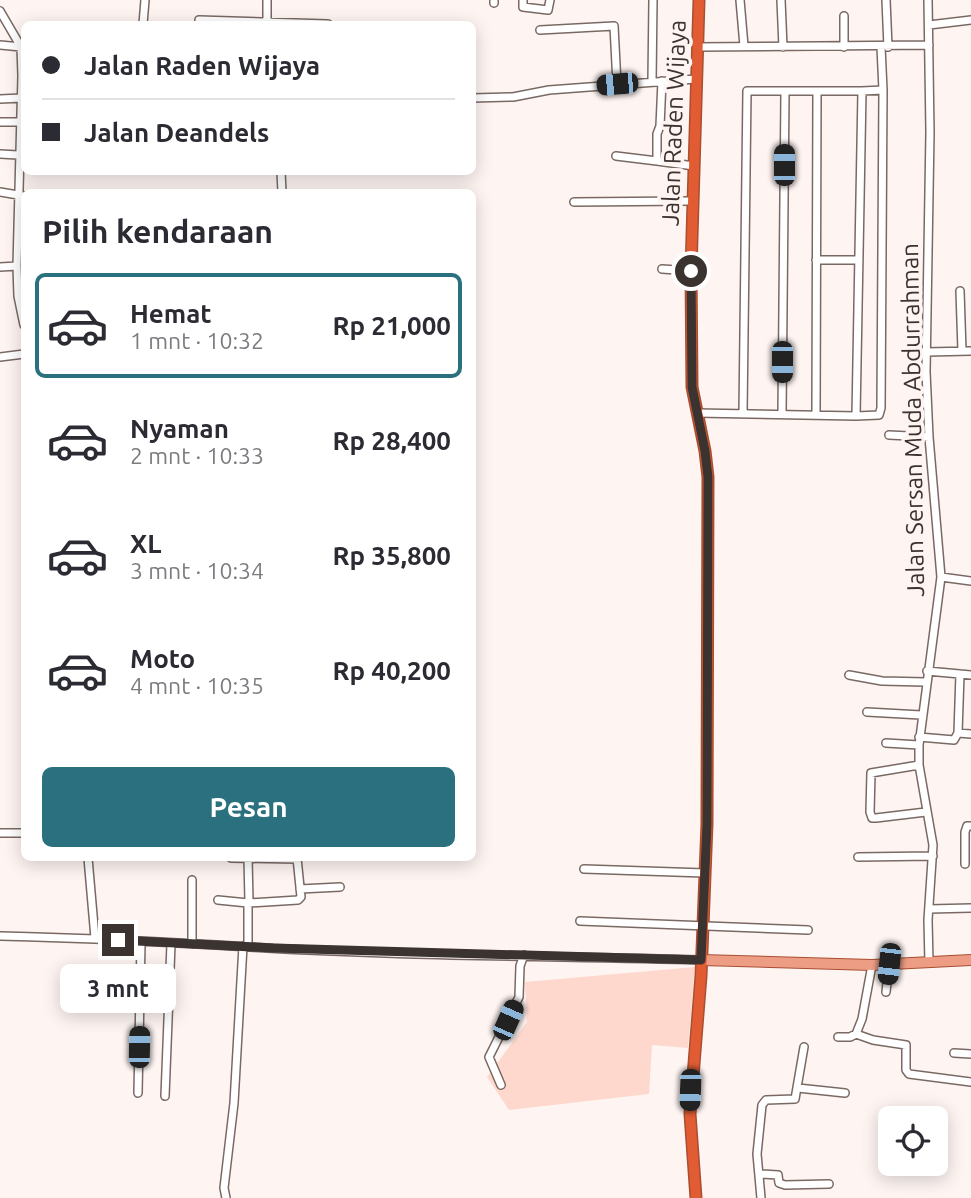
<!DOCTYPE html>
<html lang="id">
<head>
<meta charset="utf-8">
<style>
	body { margin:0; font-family:Ubuntu,sans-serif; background:#f7f7f7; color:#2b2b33; height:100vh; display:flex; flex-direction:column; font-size:26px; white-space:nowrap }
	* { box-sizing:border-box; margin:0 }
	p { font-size:23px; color:#7c7c81 }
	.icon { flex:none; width:38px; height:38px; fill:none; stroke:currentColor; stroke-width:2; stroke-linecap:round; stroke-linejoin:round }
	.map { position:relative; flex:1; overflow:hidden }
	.details { position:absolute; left:21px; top:189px; width:455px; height:672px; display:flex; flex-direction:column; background:#fff; border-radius:10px; box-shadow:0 4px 18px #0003 }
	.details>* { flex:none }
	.guide { position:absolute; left:21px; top:21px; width:455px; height:154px; border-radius:10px; box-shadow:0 4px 18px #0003; display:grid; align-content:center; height:154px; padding:0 21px; background:#fff }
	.controls { position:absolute; left:878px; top:1106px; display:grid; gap:14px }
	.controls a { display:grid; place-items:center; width:70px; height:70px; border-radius:10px; background:#fff; box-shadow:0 4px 18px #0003; font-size:35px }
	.end { position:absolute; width:32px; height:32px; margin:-16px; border:9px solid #3b3330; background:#fff; box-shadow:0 0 0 4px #fff }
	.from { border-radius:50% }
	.bubble { position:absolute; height:49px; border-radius:10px; background:#fff; box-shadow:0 4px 18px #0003; font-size:23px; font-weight:600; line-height:49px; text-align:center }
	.car { position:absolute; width:21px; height:42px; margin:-21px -10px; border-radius:9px; box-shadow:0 0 5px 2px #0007; background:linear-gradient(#222 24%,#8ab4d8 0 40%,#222 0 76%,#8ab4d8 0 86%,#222 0) }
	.guide b { display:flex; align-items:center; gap:24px; height:66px; font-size:26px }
	.guide b+b { border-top:2px solid #e1e1e2 }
	.guide i { width:18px; height:18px; background:#2b2b33 }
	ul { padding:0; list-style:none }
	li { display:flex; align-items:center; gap:21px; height:105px; margin:0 14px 10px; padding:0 7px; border:4px solid transparent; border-radius:10px }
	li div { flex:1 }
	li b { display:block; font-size:26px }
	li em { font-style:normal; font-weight:600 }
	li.current { border-color:#2a707e }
	li>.icon { width:63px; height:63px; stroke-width:1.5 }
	h2 { padding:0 21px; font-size:32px; line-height:84px }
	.button { display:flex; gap:14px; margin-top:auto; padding:14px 21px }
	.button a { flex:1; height:80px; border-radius:10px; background:#2a707e; color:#fff; font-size:28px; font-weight:600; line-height:80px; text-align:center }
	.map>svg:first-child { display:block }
</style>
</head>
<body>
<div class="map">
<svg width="971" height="1198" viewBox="0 0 971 1198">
	<rect width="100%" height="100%" fill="#fef5f3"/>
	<path fill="#fed8cc" d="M695,967L688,1048L652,1045L649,1094L509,1110L487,1077L527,1022L525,982Z"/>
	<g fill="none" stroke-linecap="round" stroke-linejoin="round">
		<defs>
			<path id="minor" d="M267,0V24
				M523,0V7L548,10L550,0
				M740,0L744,46
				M781,0L783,47
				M886,0L888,47
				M928,0L930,132L926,372L929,437L941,577L919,745V765L933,845L928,920L929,963
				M494,3V0
				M0,11L21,47L22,76L17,266L18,296L24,325
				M199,20L328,24
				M143,24L145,0
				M929,25L971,20
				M540,30L614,26L617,84
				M0,45L21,47
				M698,47L929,45
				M844,47V16
				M652,81L653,0
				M662,81L660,126L657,134V161L694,166
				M862,91L883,90L881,47
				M472,98L513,97L549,90L696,79
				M0,99L22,98
				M0,122H21
				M0,154L18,155
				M616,156L657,161
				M281,172L282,192
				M0,192L24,196
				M574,202L692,201
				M816,260H858
				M0,267L17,266
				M662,269L691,271
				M960,291L962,351
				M927,352L971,351
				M0,357L24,354
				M697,413L856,416L862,91H747L743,413
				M782,414L785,92
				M816,414L817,91
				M856,416L879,415L881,408L883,90
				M889,435L929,437
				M941,577L971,581
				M927,671L971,675
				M849,675L882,681L925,682
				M867,712L921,715
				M958,733L960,674
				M919,737L954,740L958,733L971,734
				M886,743L919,745
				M919,765L871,773L870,812L872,818H876L926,812
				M0,833H24
				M858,857L933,856
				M88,858L95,938
				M231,858L297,859
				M248,858L249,902
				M965,864V832L967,826H971
				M584,869L705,873
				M300,889L340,887
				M218,900L248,903L298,900L301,897L297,858
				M929,909L971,908
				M580,921L808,930
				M0,936C83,938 167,942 250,947C400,956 551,956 701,960
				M192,944V880
				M248,947V903
				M886,992L889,964
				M856,1034L873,1040L906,1045V1070L909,1074L971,1082
				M838,1037H850L856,1034L862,1019L872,965
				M954,1053L971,1054
				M501,1085L489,1057L519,997L520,966L524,955
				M798,1088L845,1093
				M138,1093L141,943
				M165,1096L171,944
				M760,1174L778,1175L779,1183L785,1185L829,1184
				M226,1198L224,1188L234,1103L243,946
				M761,1198L757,1154L762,1105L766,1100L795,1099L804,1047"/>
			<path id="major" d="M701,960L872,965L971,960"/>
			<path id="highway" d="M696,1198L690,1114L701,976L707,824L708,477L705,451L692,387L691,271L699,0"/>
		</defs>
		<use href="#minor" stroke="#7a6963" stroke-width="10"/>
		<use href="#major" stroke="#a84e32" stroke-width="12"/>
		<use href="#highway" stroke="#a84e32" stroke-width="13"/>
		<use href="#minor" stroke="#fff" stroke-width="7"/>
		<use href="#major" stroke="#ee9d85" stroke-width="10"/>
		<use href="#highway" stroke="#e25c33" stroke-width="10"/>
	</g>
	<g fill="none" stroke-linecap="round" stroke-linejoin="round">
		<path stroke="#3b3330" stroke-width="9" d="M118,940L273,948L701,960L707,824L708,477L705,451L692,387L691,271"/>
	</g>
	<g text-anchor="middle" stroke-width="7" stroke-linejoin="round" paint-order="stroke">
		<g font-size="24" fill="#3b3330" stroke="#fef5f3">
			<text transform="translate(674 123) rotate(-88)" y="8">Jalan Raden Wijaya</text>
			<text transform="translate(913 420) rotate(-91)" y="8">Jalan Sersan Muda Abdurrahman</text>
		</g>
	</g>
</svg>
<div class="controls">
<a><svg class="icon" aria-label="locate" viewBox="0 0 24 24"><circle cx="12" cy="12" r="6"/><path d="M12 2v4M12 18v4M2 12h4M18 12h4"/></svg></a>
</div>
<i class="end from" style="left:691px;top:271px"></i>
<i class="end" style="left:118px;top:940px"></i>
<div class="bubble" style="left:60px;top:964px;width:116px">3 mnt</div>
<i class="car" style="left:617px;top:84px;rotate:265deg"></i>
<i class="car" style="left:784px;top:165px;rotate:0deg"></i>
<i class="car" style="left:782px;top:362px;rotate:180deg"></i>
<i class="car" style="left:889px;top:964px;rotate:186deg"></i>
<i class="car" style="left:508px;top:1020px;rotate:24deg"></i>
<i class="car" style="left:139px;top:1047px;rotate:1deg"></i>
<i class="car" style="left:690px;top:1090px;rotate:182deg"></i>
<div class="guide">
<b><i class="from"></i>Jalan Raden Wijaya</b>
<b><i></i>Jalan Deandels</b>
</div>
<section class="details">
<h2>Pilih kendaraan</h2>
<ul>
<li class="current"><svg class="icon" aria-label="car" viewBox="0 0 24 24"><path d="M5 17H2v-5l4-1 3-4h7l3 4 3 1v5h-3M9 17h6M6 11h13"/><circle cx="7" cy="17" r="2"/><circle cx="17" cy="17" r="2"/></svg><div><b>Hemat</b><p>1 mnt · 10:32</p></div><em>Rp 21,000</em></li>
<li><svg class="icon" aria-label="car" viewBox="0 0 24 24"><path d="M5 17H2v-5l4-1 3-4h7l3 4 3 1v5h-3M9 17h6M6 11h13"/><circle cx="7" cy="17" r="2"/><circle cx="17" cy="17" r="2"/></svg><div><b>Nyaman</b><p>2 mnt · 10:33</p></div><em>Rp 28,400</em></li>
<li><svg class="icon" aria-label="car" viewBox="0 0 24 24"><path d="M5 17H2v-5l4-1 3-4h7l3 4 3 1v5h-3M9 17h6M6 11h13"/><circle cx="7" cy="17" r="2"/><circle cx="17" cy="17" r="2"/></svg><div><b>XL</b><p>3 mnt · 10:34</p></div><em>Rp 35,800</em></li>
<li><svg class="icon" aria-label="car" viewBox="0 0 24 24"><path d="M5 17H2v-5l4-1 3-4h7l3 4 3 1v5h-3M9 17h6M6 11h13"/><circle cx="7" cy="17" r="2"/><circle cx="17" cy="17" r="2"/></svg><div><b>Moto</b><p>4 mnt · 10:35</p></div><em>Rp 40,200</em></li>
</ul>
<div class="button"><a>Pesan</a></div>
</section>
</div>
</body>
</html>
